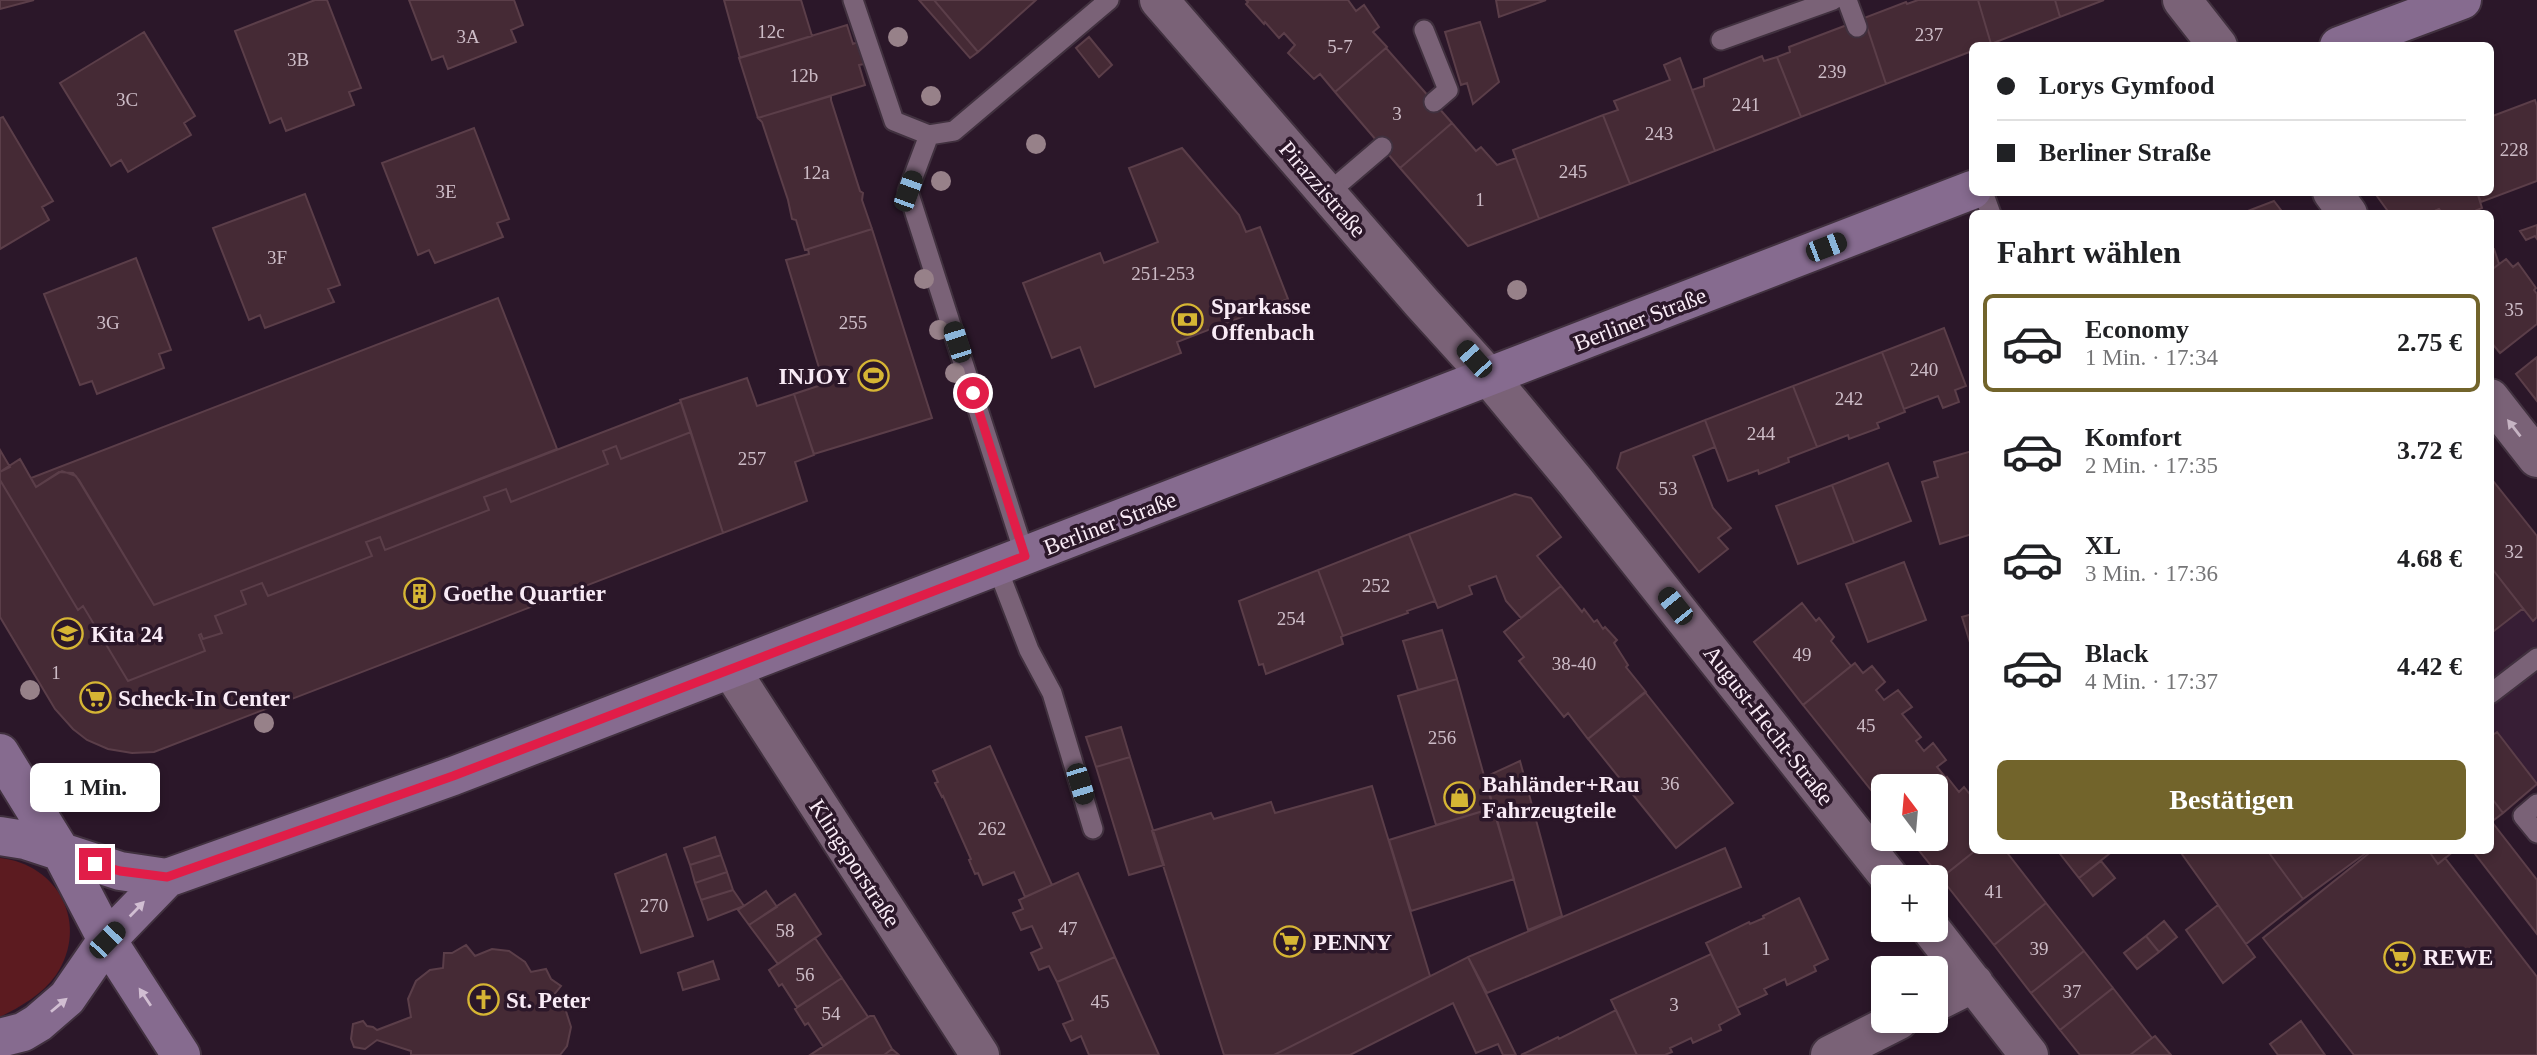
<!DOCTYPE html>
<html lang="de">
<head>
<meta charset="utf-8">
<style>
	body { margin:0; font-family:Georgia,serif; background:#f2f2f2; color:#202124; height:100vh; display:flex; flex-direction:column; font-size:26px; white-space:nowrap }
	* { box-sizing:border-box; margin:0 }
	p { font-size:23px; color:#757577 }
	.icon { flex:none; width:38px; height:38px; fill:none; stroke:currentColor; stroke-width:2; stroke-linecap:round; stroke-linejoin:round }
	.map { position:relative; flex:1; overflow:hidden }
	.panel { position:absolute; left:1969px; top:210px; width:525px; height:644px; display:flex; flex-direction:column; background:#fff; border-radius:10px; box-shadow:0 4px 10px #0003 }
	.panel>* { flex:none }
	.banner { position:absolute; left:1969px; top:42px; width:525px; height:154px; border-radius:10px; box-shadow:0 4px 10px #0003; display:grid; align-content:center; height:154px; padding:0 28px; background:#fff }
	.needle { width:46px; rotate:344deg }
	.tools { position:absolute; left:1871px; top:774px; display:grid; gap:14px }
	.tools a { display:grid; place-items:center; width:77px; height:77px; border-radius:10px; background:#fff; box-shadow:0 4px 10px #0003; font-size:35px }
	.end { position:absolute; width:32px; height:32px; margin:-16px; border:9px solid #e11d48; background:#fff; box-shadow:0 0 0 4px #fff }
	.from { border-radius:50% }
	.bubble { position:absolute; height:49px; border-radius:10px; background:#fff; box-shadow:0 4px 10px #0003; font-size:23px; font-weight:800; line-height:49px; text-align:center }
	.car { position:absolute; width:21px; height:42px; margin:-21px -10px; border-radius:9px; box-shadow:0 0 5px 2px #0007; background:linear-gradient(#222 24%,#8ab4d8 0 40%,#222 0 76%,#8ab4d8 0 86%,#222 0) }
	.banner b { display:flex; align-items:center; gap:24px; height:66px; font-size:26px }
	.banner b+b { border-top:2px solid #e0e0e0 }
	.banner i { width:18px; height:18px; background:#202124 }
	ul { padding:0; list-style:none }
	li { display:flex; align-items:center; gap:21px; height:98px; margin:0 14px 10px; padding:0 14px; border:4px solid transparent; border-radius:10px }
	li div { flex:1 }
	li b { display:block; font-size:26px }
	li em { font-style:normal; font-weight:800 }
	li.active { border-color:#72642b }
	li>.icon { width:63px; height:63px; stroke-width:1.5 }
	h2 { padding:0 28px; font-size:32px; line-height:84px }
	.primary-button { display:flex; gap:14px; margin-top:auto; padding:14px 28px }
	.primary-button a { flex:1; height:80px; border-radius:10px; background:#72642b; color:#fff; font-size:28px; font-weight:800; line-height:80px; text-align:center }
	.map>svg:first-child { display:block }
</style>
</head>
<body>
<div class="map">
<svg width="2537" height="1055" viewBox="0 0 2537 1055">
	<rect width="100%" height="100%" fill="#2b1729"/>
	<path fill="#371e35" d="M2521,610H2524L2533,620L2537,617V786L2490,823V634Z"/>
	<path fill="#5c1b20" d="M0,858C58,864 90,924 56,975C43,994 20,1007 0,1017Z"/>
	<path fill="#452a35" stroke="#5b3e49" stroke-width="2" d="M0,0H34L0,9Z
		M315,0H327L361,88L349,92L354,105L286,131L281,118L270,123L235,31Z
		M409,0H514L523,25L511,30L516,42L448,69L443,56L432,60Z
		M724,0H801L812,36L740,58Z
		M919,0H934L978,52L970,58Z
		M934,0H1036L978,52Z
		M1246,0H1348L1356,11L1364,5L1379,27L1373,32L1387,47L1335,92L1320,74L1314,79L1288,53L1295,45L1284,33L1279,38L1265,22L1264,24L1246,4L1248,2Z
		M1496,0H1546L1499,17Z
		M1918,0H1978L1991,44L1972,46V51L1886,84L1864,18L1906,2L1907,4Z
		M1978,0H2055L2060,17L1991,44Z
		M2055,0H2104L2060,17Z
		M1480,22L1499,82L1473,104L1467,83L1461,85L1445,32Z
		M1866,24L1886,84L1801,117L1777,57L1790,52L1789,47L1847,25L1851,29Z
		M847,25L853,44L858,42L869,57L864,64L859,65L865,85L758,118L739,58Z
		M144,32L195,116L184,123L191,135L128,172L121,160L111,166L60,83Z
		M1089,37L1112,65L1099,77L1076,48Z
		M1386,48L1452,123L1400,168L1335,92Z
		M1762,56L1764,61L1777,57L1801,117L1715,151L1692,90L1704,86V79Z
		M1680,58L1715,151L1630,184L1603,115L1618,110L1614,101L1670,80L1664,65Z
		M831,96V100L860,191L863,193L862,200L872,229L805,250L796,220L792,219L788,200L762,122L758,118Z
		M2535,100L2537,106V181L2481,202L2477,192H2490V117Z
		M1603,115L1630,184L1539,219L1513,150Z
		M3,117L53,201L42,207L49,220L0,249V118Z
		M1452,123L1476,151L1481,147L1497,165L1516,158L1539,219L1468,246L1400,168Z
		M474,128L509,219L497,223L503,237L435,263L429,250L418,255L382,163Z
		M1182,148L1239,215L1246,232L1260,227L1288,299L1177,342L1181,353L1095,387L1080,347L1052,358L1023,283L1100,253L1104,263L1158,242L1129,168Z
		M2374,192H2477L2482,208L2468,214H2443L2439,209L2428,214H2390Z
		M305,194L340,285L328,289L334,302L265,328L260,315L249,320L213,228Z
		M2274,201L2284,214H2240Z
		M2537,225V239L2535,236L2526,240L2520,231Z
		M872,229L932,418L814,454L794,394L824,384L786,260L809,254L808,249Z
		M2490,249H2494L2499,264L2490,271Z
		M136,258L171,350L159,354L164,368L97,394L92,381L80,385L44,294Z
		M2506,259L2513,267L2518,263L2536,288L2534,290L2537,294V324L2500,353L2490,341V271Z
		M498,298L557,449L154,605L76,476L62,471L36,487L31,478Z
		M1944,328L1966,386L1955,390L1959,402L1943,408L1938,396L1904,409L1882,352Z
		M1882,352L1905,412L1877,423L1879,428L1849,439L1848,435L1817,447L1793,386Z
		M2537,357V401L2516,374Z
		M747,378L757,406L794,394L814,455L795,462L807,501L723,533L680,400Z
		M1793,386L1817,447L1788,458L1789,462L1759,474L1758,470L1728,481L1705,420Z
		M681,402L691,432L621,459L616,446L603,451L608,464L511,502L506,489L484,497L489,510L385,550L380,537L366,542L372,556L268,596L262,583L241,591L246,604L215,616L222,633L203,639L201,634L199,635L205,651L128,681L83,606L78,610L0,480V472L20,459L36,487L59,472L73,473L79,480L154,605Z
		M1705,420L1715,447L1693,456L1713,508L1731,528L1718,538L1728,549L1699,572L1617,468L1621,453Z
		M691,432L723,533L154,752L132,753L108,749L87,740L73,729L55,709L0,617V480L78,610L83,606L128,681L205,651L199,635L201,634L203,639L222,633L215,616L246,604L241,591L262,583L268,596L372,556L366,542L380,537L385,550L489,510L484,497L506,489L511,502L608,464L603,451L616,446L621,459Z
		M0,450L10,467L0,472Z
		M1972,451V534L1940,544L1922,482L1938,477L1934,462Z
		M1888,463L1911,521L1854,543L1832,485Z
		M2490,477L2537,536V617L2533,621L2490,566Z
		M1832,485L1854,543L1798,564L1776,506Z
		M1515,494L1531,498L1561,537L1537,556L1561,586L1521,618L1506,601L1496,576L1469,586L1472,594L1438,608L1409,534Z
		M1409,534L1435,601L1407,611L1408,613L1343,636L1318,570Z
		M1904,562L1926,620L1868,642L1846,584Z
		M2490,566L2524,610H2521L2490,634Z
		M1318,570L1343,636L1341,637L1343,644L1266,674L1263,664L1259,665L1239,601Z
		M1561,586L1582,612L1584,609L1594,622L1597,620L1603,629L1605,627L1617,640L1614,643L1628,665L1626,667L1646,692L1588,739L1568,713L1564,717L1519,661L1524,657L1504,632Z
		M1802,603L1816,621L1819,618L1834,637L1831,641L1851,666L1803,705L1754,642Z
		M1972,614V649L1962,617Z
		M1442,630L1457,679L1418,690L1403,641Z
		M1855,663L1863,673L1872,666L1885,682L1876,690L1884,700L1898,690L1912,707L1902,714L1921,737L1916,741L1924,751L1933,743L1946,760L1937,767L1946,778L1936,786H1883V805L1803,705Z
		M1457,679L1493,808L1436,825L1398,696Z
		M1645,692L1733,803L1676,848L1588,739Z
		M1121,727L1130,757L1096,767L1086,737Z
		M2497,732L2537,784L2503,813L2490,796V737Z
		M990,746L1052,885L1025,897L1014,872L983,885L978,873L975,874L969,860L971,859L943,796L942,797L935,783L938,782L933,771Z
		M1130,757L1164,865L1129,875L1096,767Z
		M1520,761L1562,916L1528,930L1485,777Z
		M1947,777L1959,792L1964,787L1972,797V850H1976L1941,878L1909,838H1936V786Z
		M1372,786L1430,976L1274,1055H1224L1152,831L1211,813L1214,819L1271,802L1275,813Z
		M2490,796L2503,813L2490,823Z
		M1493,808L1514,879L1411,911L1389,840Z
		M2492,822L2537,880V934L2472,850H2490Z
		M715,837L721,855L690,865L684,848Z
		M1725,848L1741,887L1487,993L1468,957Z
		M1976,850H2005L2046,903L1994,945L1941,878Z
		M2057,850H2114L2079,878Z
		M2179,850H2267L2303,899L2246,944Z
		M2267,850H2370L2303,899Z
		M2373,850H2428L2438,864L2445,858L2537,977V1055H2354L2263,938Z
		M2428,850H2455L2438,864Z
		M666,854L693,936L641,953L615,874Z
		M721,855L727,872L695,883L690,865Z
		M2101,861L2115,878L2093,896L2079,878Z
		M727,872L733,890L701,900L695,883Z
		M1078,873L1115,957L1057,982L1049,966L1039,970L1031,953L1042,948L1032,926L1021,930L1013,913L1023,909L1019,900Z
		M733,890L744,906L708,920L701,900Z
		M766,891L777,907L749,925L738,910Z
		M795,894L821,934L778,964L749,925Z
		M1799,898L1828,959L1814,966L1816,971L1787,985L1785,979L1764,989L1767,994L1737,1008L1706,943L1749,922L1750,924L1764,918L1763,916Z
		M2046,903L2084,951L2031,993L1994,945Z
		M2218,905L2255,957L2223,983L2186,930Z
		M2164,921L2177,937L2159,952L2146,936Z
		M2146,936L2159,952L2137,969L2124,953Z
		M815,938L842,978L797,1007L782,984L779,986L769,970Z
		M466,945L475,956L492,949L509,951L525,962L531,972L546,969L551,979L561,986L553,996L565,1008L571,1027L567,1046L560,1055H411V1051L377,1040L365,1049L354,1047L351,1039L353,1024L363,1021L367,1026L373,1027L377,1030L411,1017L408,999L416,981L430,970L443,968L444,953H452Z
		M2084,951L2113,988L2060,1030L2031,993Z
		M1711,954L1740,1014L1719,1025L1721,1030L1693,1043L1691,1038L1670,1048L1672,1052L1665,1055H1637L1611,1000Z
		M1115,957L1159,1055H1089L1081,1036L1071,1041L1063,1024L1073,1020L1057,982Z
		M1468,957L1516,1055H1503L1498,1044L1476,1053L1453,1003L1350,1055H1274Z
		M713,961L719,979L683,990L678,973Z
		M842,978L868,1017L823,1046L808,1023L805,1025L795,1009Z
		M2113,988L2152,1038L2130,1055H2080L2060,1030Z
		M1616,1010L1637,1055H1521L1558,1037L1559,1039Z
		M870,1016H874L892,1049L884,1055H810Z
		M2301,1021L2325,1055H2278L2270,1044Z
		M2155,1036L2171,1055H2130L2152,1038Z
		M892,1049L899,1055H884Z"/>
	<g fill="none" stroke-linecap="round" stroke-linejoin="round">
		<defs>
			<path id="lane" d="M853,0L894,121L929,135L954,131L1109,0
				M1847,0L1857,27
				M1424,30L1448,90L1434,102
				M1721,40L1833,0
				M929,135L908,191L1025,556
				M1983,192L1991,214
				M1327,194L1382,147
				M997,567L1029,650L1052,693L1093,829
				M2490,694L2537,658
				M2537,804L2523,816L2537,833"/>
			<path id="street" d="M1159,0L1422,303L1489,377L1576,482L1889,877
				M2182,0L2218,46
				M2332,192L2348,214
				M2490,398L2537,458
				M731,670L980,1055
				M1931,929L2029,1055
				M1936,1002L1974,983
				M1830,1055L1899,1020"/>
			<path id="secondary" d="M2339,46L2462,0
				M0,753L61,852L107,940L181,1055
				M0,836L25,840L120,871L167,878L453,776L1972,190
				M0,1038L23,1032L38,1023L67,998L107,940L167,878"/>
		</defs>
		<use href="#lane" stroke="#41313f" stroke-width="23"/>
		<use href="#street" stroke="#41313f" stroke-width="42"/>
		<use href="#secondary" stroke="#41313f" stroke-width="42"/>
		<use href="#lane" stroke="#7a6277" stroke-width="19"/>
		<use href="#street" stroke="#7a6277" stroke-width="38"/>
		<use href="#secondary" stroke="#866b8f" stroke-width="38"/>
	</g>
	<g fill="#978189">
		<circle cx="898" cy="37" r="10"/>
		<circle cx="931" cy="96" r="10"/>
		<circle cx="1036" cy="144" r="10"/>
		<circle cx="941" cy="181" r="10"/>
		<circle cx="924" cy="279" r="10"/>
		<circle cx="1517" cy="290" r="10"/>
		<circle cx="939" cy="330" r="10"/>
		<circle cx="955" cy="373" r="10"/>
		<circle cx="30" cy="690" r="10"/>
		<circle cx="264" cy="723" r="10"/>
	</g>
	<defs><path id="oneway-solid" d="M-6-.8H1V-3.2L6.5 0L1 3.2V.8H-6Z" transform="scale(1.75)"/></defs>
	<use fill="#c6b4c3" href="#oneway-solid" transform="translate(2514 428) rotate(-128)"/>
	<g fill="#d1bed2">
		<use href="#oneway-solid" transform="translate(137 909) rotate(-46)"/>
		<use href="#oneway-solid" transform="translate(145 997) rotate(-124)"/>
		<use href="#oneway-solid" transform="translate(59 1005) rotate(-40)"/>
	</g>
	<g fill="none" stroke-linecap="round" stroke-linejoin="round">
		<path stroke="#e11d48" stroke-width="9" d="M95,864L120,871L167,877L453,776L1025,556L973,393"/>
	</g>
	<defs>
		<symbol id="bank-ring" viewBox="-11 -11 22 22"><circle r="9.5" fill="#2b1729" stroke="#d6b534" stroke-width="1.5"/><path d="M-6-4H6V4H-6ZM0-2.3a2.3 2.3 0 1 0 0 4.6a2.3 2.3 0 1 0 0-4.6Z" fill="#d6b534"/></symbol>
		<symbol id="stadium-ring" viewBox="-11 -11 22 22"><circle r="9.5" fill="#2b1729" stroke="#d6b534" stroke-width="1.5"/><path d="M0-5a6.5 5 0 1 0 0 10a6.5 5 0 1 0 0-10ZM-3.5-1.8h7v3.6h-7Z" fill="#d6b534"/></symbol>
		<symbol id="building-ring" viewBox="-11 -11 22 22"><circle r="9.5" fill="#2b1729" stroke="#d6b534" stroke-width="1.5"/><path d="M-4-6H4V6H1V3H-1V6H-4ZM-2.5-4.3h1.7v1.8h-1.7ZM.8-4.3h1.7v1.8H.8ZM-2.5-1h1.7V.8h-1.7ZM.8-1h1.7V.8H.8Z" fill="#d6b534"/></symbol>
		<symbol id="school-ring" viewBox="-11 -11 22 22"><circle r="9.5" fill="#2b1729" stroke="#d6b534" stroke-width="1.5"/><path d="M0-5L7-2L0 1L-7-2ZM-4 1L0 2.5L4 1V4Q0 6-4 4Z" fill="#d6b534"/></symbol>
		<symbol id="supermarket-ring" viewBox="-11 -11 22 22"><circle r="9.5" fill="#2b1729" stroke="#d6b534" stroke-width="1.5"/><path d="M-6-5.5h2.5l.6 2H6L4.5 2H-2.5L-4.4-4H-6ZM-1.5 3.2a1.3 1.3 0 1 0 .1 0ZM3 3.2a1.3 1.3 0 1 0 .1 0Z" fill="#d6b534"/></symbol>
		<symbol id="shop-ring" viewBox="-11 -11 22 22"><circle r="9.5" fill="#2b1729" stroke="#d6b534" stroke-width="1.5"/><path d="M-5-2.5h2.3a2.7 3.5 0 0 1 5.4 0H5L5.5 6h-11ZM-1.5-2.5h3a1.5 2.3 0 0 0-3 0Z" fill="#d6b534"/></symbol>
		<symbol id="church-ring" viewBox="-11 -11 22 22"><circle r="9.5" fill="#2b1729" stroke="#d6b534" stroke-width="1.5"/><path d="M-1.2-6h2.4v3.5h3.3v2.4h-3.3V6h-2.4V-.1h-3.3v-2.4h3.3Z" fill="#d6b534"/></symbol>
	</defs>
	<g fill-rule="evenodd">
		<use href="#bank-ring" x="1170" y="302" width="35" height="35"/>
		<use href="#stadium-ring" x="856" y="358" width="35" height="35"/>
		<use href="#building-ring" x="402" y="576" width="35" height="35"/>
		<use href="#school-ring" x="50" y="616" width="35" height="35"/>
		<use href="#supermarket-ring" x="78" y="680" width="35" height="35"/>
		<use href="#shop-ring" x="1442" y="780" width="35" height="35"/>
		<use href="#supermarket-ring" x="1272" y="924" width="35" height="35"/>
		<use href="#supermarket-ring" x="2382" y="940" width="35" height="35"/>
		<use href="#church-ring" x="466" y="982" width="35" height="35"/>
	</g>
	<g text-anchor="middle" stroke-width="7" stroke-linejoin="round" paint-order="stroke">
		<g font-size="19" fill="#ccbbc6">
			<text x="771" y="38">12c</text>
			<text x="1929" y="41">237</text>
			<text x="468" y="43">3A</text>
			<text x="1340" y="53">5-7</text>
			<text x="298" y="66">3B</text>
			<text x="1832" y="78">239</text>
			<text x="804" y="82">12b</text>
			<text x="127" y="106">3C</text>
			<text x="1746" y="111">241</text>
			<text x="1397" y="120">3</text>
			<text x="1659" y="140">243</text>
			<text x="2514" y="156">228</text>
			<text x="1573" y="178">245</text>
			<text x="816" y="179">12a</text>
			<text x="446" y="198">3E</text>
			<text x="1480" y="206">1</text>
			<text x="277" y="264">3F</text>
			<text x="1163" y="280">251-253</text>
			<text x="2514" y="316">35</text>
			<text x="108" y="329">3G</text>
			<text x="853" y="329">255</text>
			<text x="1924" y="376">240</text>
			<text x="1849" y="405">242</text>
			<text x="1761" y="440">244</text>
			<text x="752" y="465">257</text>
			<text x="1668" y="495">53</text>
			<text x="2514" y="558">32</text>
			<text x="1376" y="592">252</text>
			<text x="1291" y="625">254</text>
			<text x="1802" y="661">49</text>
			<text x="1574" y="670">38-40</text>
			<text x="56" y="679">1</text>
			<text x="1866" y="732">45</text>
			<text x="1442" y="744">256</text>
			<text x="1670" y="790">36</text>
			<text x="992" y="835">262</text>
			<text x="1994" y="898">41</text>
			<text x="654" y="912">270</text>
			<text x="1068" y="935">47</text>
			<text x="785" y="937">58</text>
			<text x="1766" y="955">1</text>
			<text x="2039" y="955">39</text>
			<text x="805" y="981">56</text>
			<text x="2072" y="998">37</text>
			<text x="1100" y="1008">45</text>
			<text x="1674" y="1011">3</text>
			<text x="831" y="1020">54</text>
		</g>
		<g font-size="23" fill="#f9ebf6" stroke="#2b1729">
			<text transform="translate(1323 189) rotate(49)" y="8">Pirazzistraße</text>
			<text transform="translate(1640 319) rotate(-21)" y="8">Berliner Straße</text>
			<text transform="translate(1110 523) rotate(-21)" y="8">Berliner Straße</text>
			<text transform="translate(1769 725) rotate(52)" y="8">August-Hecht-Straße</text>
			<text transform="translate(855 863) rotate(57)" y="8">Klingsporstraße</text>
		</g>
		<g font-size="23" font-weight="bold" fill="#f9ebf6" stroke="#2b1729" text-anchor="start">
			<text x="1211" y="314">Sparkasse<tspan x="1211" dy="26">Offenbach</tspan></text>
			<text x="850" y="384" text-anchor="end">INJOY</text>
			<text x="443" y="601">Goethe Quartier</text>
			<text x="91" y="642">Kita 24</text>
			<text x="118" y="706">Scheck-In Center</text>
			<text x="1482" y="792">Bahländer+Rau<tspan x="1482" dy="26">Fahrzeugteile</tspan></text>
			<text x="1313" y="950">PENNY</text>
			<text x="2423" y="965">REWE</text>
			<text x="506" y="1008">St. Peter</text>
		</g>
	</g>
</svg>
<div class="tools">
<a><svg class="needle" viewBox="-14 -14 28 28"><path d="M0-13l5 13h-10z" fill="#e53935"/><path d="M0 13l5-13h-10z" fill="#757577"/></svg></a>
<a>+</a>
<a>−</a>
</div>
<i class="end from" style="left:973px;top:393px"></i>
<i class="end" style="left:95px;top:864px"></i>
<div class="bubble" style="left:30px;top:763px;width:130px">1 Min.</div>
<i class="car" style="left:908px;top:191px;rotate:20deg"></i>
<i class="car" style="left:1826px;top:247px;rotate:69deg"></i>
<i class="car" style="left:957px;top:342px;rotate:342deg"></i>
<i class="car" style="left:1474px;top:359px;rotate:318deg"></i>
<i class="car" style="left:1675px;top:606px;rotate:321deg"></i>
<i class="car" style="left:1080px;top:784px;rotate:163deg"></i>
<i class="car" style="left:107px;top:940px;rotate:44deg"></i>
<div class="banner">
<b><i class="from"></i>Lorys Gymfood</b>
<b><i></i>Berliner Straße</b>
</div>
<section class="panel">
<h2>Fahrt wählen</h2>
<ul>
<li class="active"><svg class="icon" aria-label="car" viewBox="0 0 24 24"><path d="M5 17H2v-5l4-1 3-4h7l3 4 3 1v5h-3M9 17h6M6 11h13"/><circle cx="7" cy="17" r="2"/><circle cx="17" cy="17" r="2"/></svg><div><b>Economy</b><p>1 Min. · 17:34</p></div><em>2.75 €</em></li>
<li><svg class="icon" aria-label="car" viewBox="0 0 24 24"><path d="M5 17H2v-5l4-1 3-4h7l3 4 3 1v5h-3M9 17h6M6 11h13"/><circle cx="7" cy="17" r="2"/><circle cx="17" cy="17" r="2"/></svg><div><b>Komfort</b><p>2 Min. · 17:35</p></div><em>3.72 €</em></li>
<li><svg class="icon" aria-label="car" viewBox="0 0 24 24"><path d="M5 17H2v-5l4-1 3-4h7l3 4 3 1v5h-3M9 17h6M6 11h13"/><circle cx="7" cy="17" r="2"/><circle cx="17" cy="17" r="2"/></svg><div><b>XL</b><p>3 Min. · 17:36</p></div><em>4.68 €</em></li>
<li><svg class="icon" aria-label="car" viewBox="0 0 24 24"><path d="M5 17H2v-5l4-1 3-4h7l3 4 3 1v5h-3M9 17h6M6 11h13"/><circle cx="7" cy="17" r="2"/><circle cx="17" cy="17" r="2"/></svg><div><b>Black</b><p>4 Min. · 17:37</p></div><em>4.42 €</em></li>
</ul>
<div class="primary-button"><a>Bestätigen</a></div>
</section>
</div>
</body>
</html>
